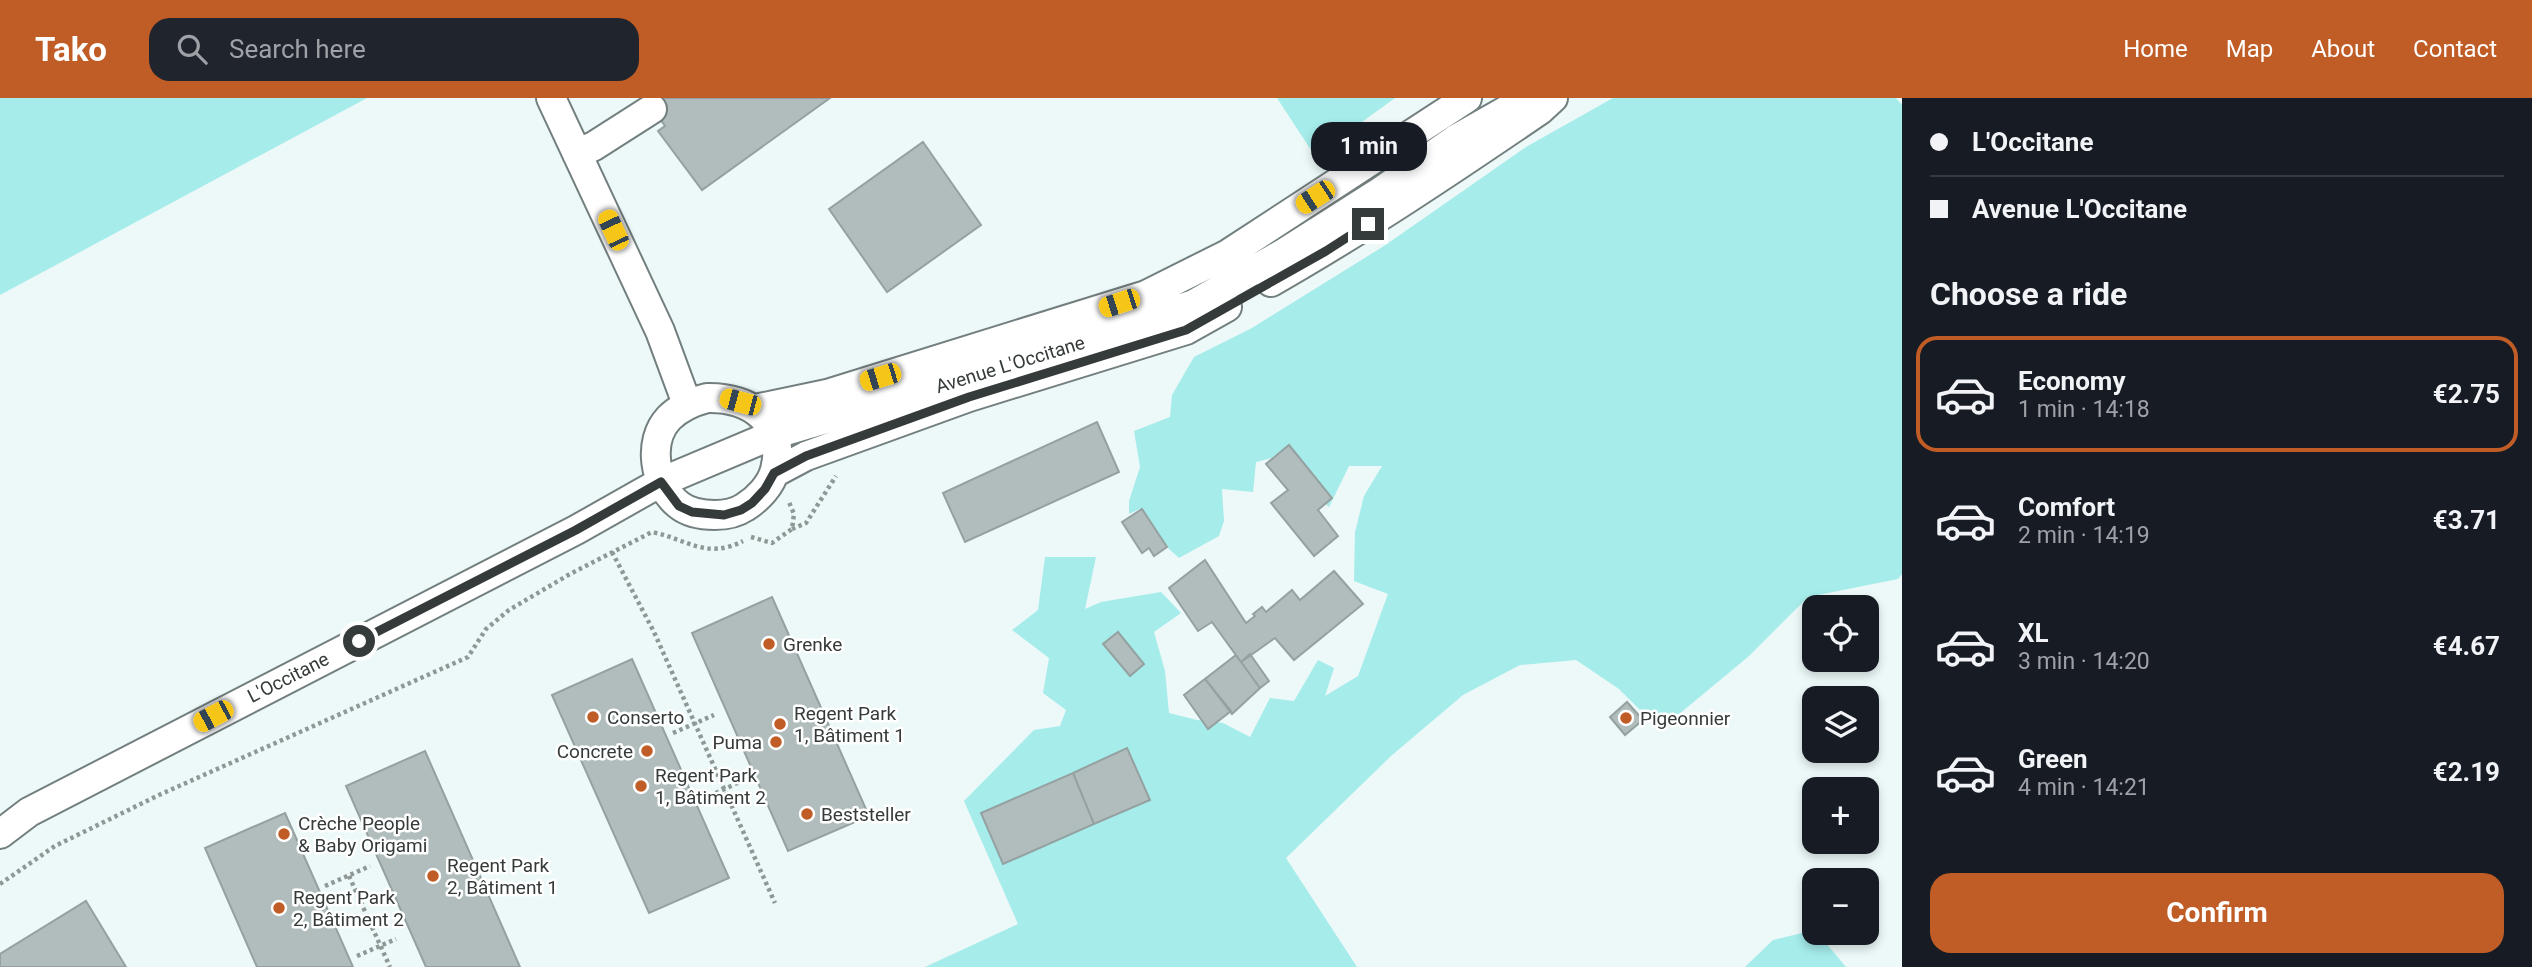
<!DOCTYPE html>
<html lang="en">
<head>
<meta charset="utf-8">
<style>
	body { margin:0; font-family:Roboto,sans-serif; background:#20242c; color:#f1f3f6; height:100vh; display:flex; flex-direction:column; font-size:26px; white-space:nowrap }
	* { box-sizing:border-box; margin:0 }
	p { font-size:23px; color:#9ea1a6 }
	.icon { flex:none; width:38px; height:38px; fill:none; stroke:currentColor; stroke-width:2; stroke-linecap:round; stroke-linejoin:round }
	.map { position:relative; flex:1; overflow:hidden }
	.sheet { display:flex; flex-direction:column; background:#171b24; width:630px }
	.sheet>* { flex:none }
	.guide { display:grid; align-content:center; height:154px; padding:0 28px; background:#171b24 }
	.controls { position:absolute; left:1802px; top:497px; display:grid; gap:14px }
	.controls a { display:grid; place-items:center; width:77px; height:77px; border-radius:14px; background:#171b24; box-shadow:0 4px 10px #0003; font-size:35px }
	.end { position:absolute; width:32px; height:32px; margin:-16px; border:9px solid #353b3a; background:#fff; box-shadow:0 0 0 4px #fff }
	.from { border-radius:50% }
	.bubble { position:absolute; height:49px; border-radius:21px; background:#171b24; box-shadow:0 4px 10px #0003; font-size:23px; font-weight:700; line-height:49px; text-align:center }
	.car { position:absolute; width:21px; height:42px; margin:-21px -10px; border-radius:9px; box-shadow:0 0 5px 2px #0007; background:linear-gradient(#f5c518 24%,#345 0 40%,#f5c518 0 76%,#345 0 86%,#f5c518 0) }
	.guide b { display:flex; align-items:center; gap:24px; height:66px; font-size:26px }
	.guide b+b { border-top:2px solid #363941 }
	.guide i { width:18px; height:18px; background:#f1f3f6 }
	ul { padding:0; list-style:none }
	li { display:flex; align-items:center; gap:21px; height:116px; margin:0 14px 10px; padding:0 14px; border:4px solid transparent; border-radius:21px }
	li div { flex:1 }
	li b { display:block; font-size:26px }
	li em { font-style:normal; font-weight:700 }
	li.selected { border-color:#c05c26 }
	li>.icon { width:63px; height:63px; stroke-width:1.5 }
	h2 { padding:0 28px; font-size:32px; line-height:84px }
	.primary-button { display:flex; gap:14px; margin-top:auto; padding:14px 28px }
	.primary-button a { flex:1; height:80px; border-radius:21px; background:#c05c26; color:#fff; font-size:28px; font-weight:700; line-height:80px; text-align:center }
	header { display:flex; align-items:center; gap:42px; box-sizing:border-box; height:98px; padding:0 35px; background:#c05c26; color:#fff }
	header strong { font-size:33px }
	nav { display:flex; gap:38px; margin-inline-start:auto; font-size:24px }
	.search { width:490px; height:63px; background:#20242c; display:flex; align-items:center; gap:18px; box-sizing:border-box; padding:0 24px; border-radius:21px; color:#9ea1a6; font-size:26px }
	main { display:flex; flex:1; min-height:0 }
	.map>svg:first-child { display:block }
</style>
</head>
<body>
<header>
<strong>Tako</strong>
<div class="search"><svg class="icon" aria-label="search" viewBox="0 0 24 24"><circle cx="10" cy="10" r="6"/><path d="M15 15l6 6"/></svg>Search here</div>
<nav><a>Home</a><a>Map</a><a>About</a><a>Contact</a></nav>
</header>
<main>
<div class="map">
<svg width="1902" height="869" viewBox="0 0 1902 869">
	<rect width="100%" height="100%" fill="#ecf9f8"/>
	<path fill="#a5eceb" d="M0,0H367L0,197Z
		M1277,0H1395L1315,58Z
		M1613,0H1896L1902,7V476L1898,481L1808,499L1749,558L1660,632L1619,591L1576,562L1520,567L1463,597L1391,658L1286,760L1357,869H925L1018,826L964,703L1034,632L1060,628L1066,612L1043,595L1049,560L1012,532L1038,512L1045,459H1096L1085,511L1101,504L1161,494L1181,515L1154,534L1165,573L1169,615L1197,622L1223,625L1250,639L1270,600L1294,603L1318,562L1334,570L1325,598L1358,578L1388,496L1354,483L1355,434L1364,398L1382,368H1349L1329,409L1272,360L1256,364L1253,394L1222,391L1224,423L1219,438L1179,460L1168,450L1142,410L1129,416V403L1140,369L1134,333L1170,319L1172,297L1194,259L1252,230L1384,148L1526,49Z
		M1815,832L1846,869H1745L1773,842Z"/>
	<path fill="#b1bdbd" stroke="#95a1a1" stroke-width="2" d="M645,0H830L702,92L658,33L665,28Z
		M923,44L981,127L887,194L829,111Z
		M1097,324L1119,374L965,444L943,395Z
		M1289,347L1332,400L1318,412L1338,438L1314,458L1271,405L1288,392L1266,366Z
		M1142,411L1167,449L1154,458L1149,450L1142,455L1122,424Z
		M1205,462L1246,525L1255,518L1253,516L1262,509L1266,514L1292,492L1300,502L1334,473L1363,506L1294,562L1275,540L1241,564L1212,524L1198,533L1169,490Z
		M772,499L869,718L788,753L692,535Z
		M1118,534L1144,566L1130,578L1103,546Z
		M1250,556L1269,583L1260,590L1241,564Z
		M1236,557L1260,590L1232,616L1205,581Z
		M632,561L729,780L649,815L552,597Z
		M1205,581L1231,613L1208,631L1184,597Z
		M1627,604L1643,622L1625,637L1610,619Z
		M1127,650L1150,702L1094,726L1073,675Z
		M425,653L520,869H426L346,688Z
		M1073,675L1094,726L1003,766L981,715Z
		M285,715L353,869H257L205,750Z
		M86,803L126,869H0V856Z"/>
	<g fill="none" stroke-linecap="round" stroke-linejoin="round">
		<defs>
			<path id="minor" d="M551,0L660,233L687,306
				M577,56L594,48L652,11
				M1271,184C1364,131 1452,72 1540,12L1553,0
				M707,300C750,299 787,324 775,372C771,387 758,401 745,409C736,415 725,417 715,417C702,417 689,415 679,407C654,388 647,343 669,320C680,309 692,304 707,300Z
				M755,311L827,296L1146,197L1228,156L1467,0
				M774,375L806,358L969,299L1186,232L1227,209
				M0,736L29,714L576,432L661,384L775,336L1001,269L1194,206L1282,156L1381,93L1456,41L1528,0"/>
		</defs>
		<use href="#minor" stroke="#737f7f" stroke-width="32"/>
		<path stroke="#8f9897" stroke-width="4.5" stroke-dasharray="3.5 3.5" stroke-linecap="butt" d="M792,431L806,425L836,378
			M751,439L772,445L792,431L794,416L789,404
			M612,454L654,534L775,805
			M673,635L714,617
			M703,701L746,681
			M349,778L390,869
			M0,786L55,748L159,697L468,559L486,531L509,512L570,476L652,434C687,441 706,462 743,443
			M325,788L370,768
			M357,858L396,841"/>
		<use href="#minor" stroke="#fff" stroke-width="28"/>
	</g>
	<g fill="none" stroke-linecap="round" stroke-linejoin="round">
		<path stroke="#353b3a" stroke-width="9" d="M359,543L576,432L661,384L679,408L692,414L724,417L741,412L752,405L765,391L774,375L806,358L969,299L1186,232L1326,153L1368,126"/>
	</g>
	<g fill="#c05c26" stroke="#fff" stroke-width="2.5">
		<circle cx="769" cy="546" r="7"/>
		<circle cx="593" cy="619" r="7"/>
		<circle cx="1626" cy="620" r="7"/>
		<circle cx="780" cy="626" r="7"/>
		<circle cx="776" cy="644" r="7"/>
		<circle cx="647" cy="653" r="7"/>
		<circle cx="641" cy="688" r="7"/>
		<circle cx="807" cy="716" r="7"/>
		<circle cx="284" cy="736" r="7"/>
		<circle cx="433" cy="778" r="7"/>
		<circle cx="279" cy="810" r="7"/>
	</g>
	<g text-anchor="middle" stroke-width="5" stroke-linejoin="round" paint-order="stroke">
		<g font-size="19" fill="#353b3a" stroke="#fff">
			<text transform="translate(1010 266) rotate(-17)" y="7">Avenue L'Occitane</text>
			<text transform="translate(288 579) rotate(-27)" y="7">L'Occitane</text>
		</g>
		<g font-size="19" fill="#353b3a" stroke="#fff" text-anchor="start">
			<text x="783" y="553">Grenke</text>
			<text x="794" y="622">Regent Park<tspan x="794" dy="22">1, Bâtiment 1</tspan></text>
			<text x="607" y="626">Conserto</text>
			<text x="1640" y="627">Pigeonnier</text>
			<text x="762" y="651" text-anchor="end">Puma</text>
			<text x="633" y="660" text-anchor="end">Concrete</text>
			<text x="655" y="684">Regent Park<tspan x="655" dy="22">1, Bâtiment 2</tspan></text>
			<text x="821" y="723">Beststeller</text>
			<text x="298" y="732">Crèche People<tspan x="298" dy="22">&amp; Baby Origami</tspan></text>
			<text x="447" y="774">Regent Park<tspan x="447" dy="22">2, Bâtiment 1</tspan></text>
			<text x="293" y="806">Regent Park<tspan x="293" dy="22">2, Bâtiment 2</tspan></text>
		</g>
	</g>
</svg>
<div class="controls">
<a><svg class="icon" aria-label="locate" viewBox="0 0 24 24"><circle cx="12" cy="12" r="6"/><path d="M12 2v4M12 18v4M2 12h4M18 12h4"/></svg></a>
<a><svg class="icon" aria-label="layers" viewBox="0 0 24 24"><path d="M12 4l9 5-9 5-9-5zM3 14l9 5 9-5"/></svg></a>
<a>+</a>
<a>−</a>
</div>
<i class="end from" style="left:359px;top:543px"></i>
<i class="end" style="left:1368px;top:126px"></i>
<div class="bubble" style="left:1311px;top:24px;width:116px">1 min</div>
<i class="car" style="left:1315px;top:99px;rotate:237deg"></i>
<i class="car" style="left:613px;top:132px;rotate:335deg"></i>
<i class="car" style="left:1119px;top:205px;rotate:252deg"></i>
<i class="car" style="left:880px;top:279px;rotate:253deg"></i>
<i class="car" style="left:740px;top:304px;rotate:285deg"></i>
<i class="car" style="left:213px;top:618px;rotate:242deg"></i>
</div>
<section class="sheet">
<div class="guide">
<b><i class="from"></i>L'Occitane</b>
<b><i></i>Avenue L'Occitane</b>
</div>
<h2>Choose a ride</h2>
<ul>
<li class="selected"><svg class="icon" aria-label="car" viewBox="0 0 24 24"><path d="M5 17H2v-5l4-1 3-4h7l3 4 3 1v5h-3M9 17h6M6 11h13"/><circle cx="7" cy="17" r="2"/><circle cx="17" cy="17" r="2"/></svg><div><b>Economy</b><p>1 min · 14:18</p></div><em>€2.75</em></li>
<li><svg class="icon" aria-label="car" viewBox="0 0 24 24"><path d="M5 17H2v-5l4-1 3-4h7l3 4 3 1v5h-3M9 17h6M6 11h13"/><circle cx="7" cy="17" r="2"/><circle cx="17" cy="17" r="2"/></svg><div><b>Comfort</b><p>2 min · 14:19</p></div><em>€3.71</em></li>
<li><svg class="icon" aria-label="car" viewBox="0 0 24 24"><path d="M5 17H2v-5l4-1 3-4h7l3 4 3 1v5h-3M9 17h6M6 11h13"/><circle cx="7" cy="17" r="2"/><circle cx="17" cy="17" r="2"/></svg><div><b>XL</b><p>3 min · 14:20</p></div><em>€4.67</em></li>
<li><svg class="icon" aria-label="car" viewBox="0 0 24 24"><path d="M5 17H2v-5l4-1 3-4h7l3 4 3 1v5h-3M9 17h6M6 11h13"/><circle cx="7" cy="17" r="2"/><circle cx="17" cy="17" r="2"/></svg><div><b>Green</b><p>4 min · 14:21</p></div><em>€2.19</em></li>
</ul>
<div class="primary-button"><a>Confirm</a></div>
</section>
</main>
</body>
</html>
